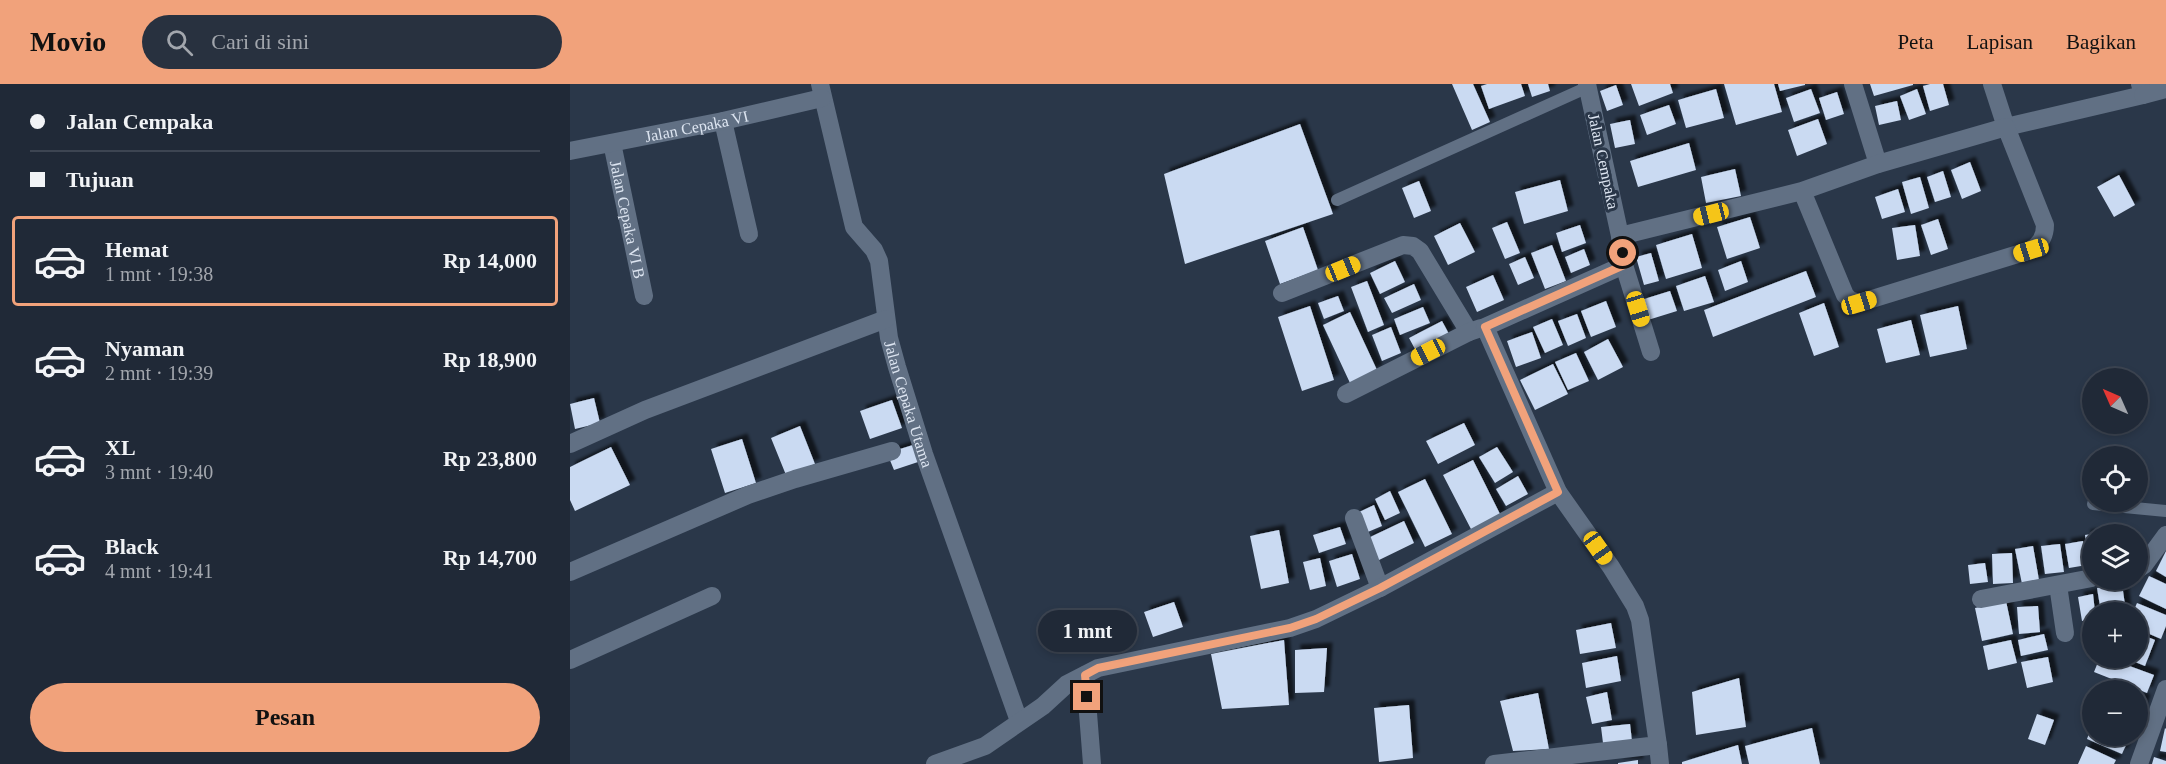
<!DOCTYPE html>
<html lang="id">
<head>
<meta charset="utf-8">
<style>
	body { margin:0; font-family:"Times New Roman",serif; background:#28313f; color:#f1f3f6; height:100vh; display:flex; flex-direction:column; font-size:22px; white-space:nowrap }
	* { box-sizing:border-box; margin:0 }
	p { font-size:20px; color:#a2a6ad }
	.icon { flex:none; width:33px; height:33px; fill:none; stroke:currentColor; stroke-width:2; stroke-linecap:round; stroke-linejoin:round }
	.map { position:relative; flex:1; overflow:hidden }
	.sheet { display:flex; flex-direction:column; background:#202937; width:570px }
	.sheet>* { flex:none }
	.hud { display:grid; align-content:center; height:132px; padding:0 30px; background:#202937 }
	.needle { width:39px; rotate:315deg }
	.fabs { position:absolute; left:1512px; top:284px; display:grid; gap:12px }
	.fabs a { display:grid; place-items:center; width:66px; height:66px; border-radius:50%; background:#202937; box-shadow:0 3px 9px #0003,0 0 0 2px #3d4552; font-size:30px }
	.end { position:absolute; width:27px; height:27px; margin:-14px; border:8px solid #f1a27b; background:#111; box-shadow:0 0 0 3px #111 }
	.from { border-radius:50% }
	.bubble { position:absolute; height:42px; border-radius:21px; background:#202937; box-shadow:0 3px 9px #0003,0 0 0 2px #3d4552; font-size:20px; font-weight:700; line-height:42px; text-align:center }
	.car { position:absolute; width:18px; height:36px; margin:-18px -9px; border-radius:8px; box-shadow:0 0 4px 2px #0007; background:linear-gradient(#f5c518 24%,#345 0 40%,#f5c518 0 76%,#345 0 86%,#f5c518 0) }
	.hud b { display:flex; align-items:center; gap:21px; height:57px; font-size:22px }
	.hud b+b { border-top:2px solid #3d4552 }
	.hud i { width:15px; height:15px; background:#f1f3f6 }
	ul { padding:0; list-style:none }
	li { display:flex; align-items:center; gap:18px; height:90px; margin:0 12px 9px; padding:0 18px; border:3px solid transparent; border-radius:6px }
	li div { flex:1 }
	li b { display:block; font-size:22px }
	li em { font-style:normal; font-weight:700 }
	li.selected { border-color:#f1a27b }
	li>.icon { width:54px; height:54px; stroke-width:1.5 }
	.action { display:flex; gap:12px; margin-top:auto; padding:12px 30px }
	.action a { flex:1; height:69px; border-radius:36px; background:#f1a27b; color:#111; font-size:24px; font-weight:700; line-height:69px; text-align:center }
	header { display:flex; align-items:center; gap:36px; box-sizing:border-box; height:84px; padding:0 30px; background:#f1a27b; color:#111 }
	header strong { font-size:28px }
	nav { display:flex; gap:33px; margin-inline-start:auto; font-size:21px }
	.search { width:420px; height:54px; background:#28313f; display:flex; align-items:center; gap:15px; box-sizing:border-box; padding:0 21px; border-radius:33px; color:#a2a6ad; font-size:22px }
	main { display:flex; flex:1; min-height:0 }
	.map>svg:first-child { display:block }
</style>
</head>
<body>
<header>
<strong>Movio</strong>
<div class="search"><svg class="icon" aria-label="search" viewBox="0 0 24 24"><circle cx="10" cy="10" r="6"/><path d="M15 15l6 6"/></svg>Cari di sini</div>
<nav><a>Peta</a><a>Lapisan</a><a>Bagikan</a></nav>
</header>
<main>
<section class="sheet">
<div class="hud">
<b><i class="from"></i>Jalan Cempaka</b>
<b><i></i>Tujuan</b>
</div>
<ul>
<li class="selected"><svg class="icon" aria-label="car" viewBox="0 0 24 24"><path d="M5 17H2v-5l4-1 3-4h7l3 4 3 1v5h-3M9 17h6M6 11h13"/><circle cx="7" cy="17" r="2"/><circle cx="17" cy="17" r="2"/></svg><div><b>Hemat</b><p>1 mnt · 19:38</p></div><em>Rp 14,000</em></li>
<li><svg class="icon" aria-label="car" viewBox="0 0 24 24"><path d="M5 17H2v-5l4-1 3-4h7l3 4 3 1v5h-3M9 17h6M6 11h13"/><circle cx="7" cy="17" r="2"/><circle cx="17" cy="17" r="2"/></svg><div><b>Nyaman</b><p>2 mnt · 19:39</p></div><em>Rp 18,900</em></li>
<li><svg class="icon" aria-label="car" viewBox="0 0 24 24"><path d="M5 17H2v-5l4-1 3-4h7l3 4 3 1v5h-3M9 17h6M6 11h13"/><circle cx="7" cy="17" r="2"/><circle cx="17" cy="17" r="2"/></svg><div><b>XL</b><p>3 mnt · 19:40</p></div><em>Rp 23,800</em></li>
<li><svg class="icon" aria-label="car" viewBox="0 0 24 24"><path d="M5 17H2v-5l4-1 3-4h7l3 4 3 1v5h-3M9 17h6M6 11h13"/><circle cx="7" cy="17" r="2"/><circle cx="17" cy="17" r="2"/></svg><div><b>Black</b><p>4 mnt · 19:41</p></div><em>Rp 14,700</em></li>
</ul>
<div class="action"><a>Pesan</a></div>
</section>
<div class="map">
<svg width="1596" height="680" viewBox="0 0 1596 680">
	<defs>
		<filter id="shadow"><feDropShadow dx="5.5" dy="-5.5" stdDeviation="1.5" flood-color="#0009"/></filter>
	</defs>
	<rect width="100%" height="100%" fill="#2a3749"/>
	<path fill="#cadaf2" filter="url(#shadow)" d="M882,0H903L920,38L902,46Z
		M917,0H951L955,12L919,25L911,2Z
		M958,0H978L980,7L962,13Z
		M1061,0H1100L1103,9L1069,22Z
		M1154,0H1204L1212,28L1166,41Z
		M1208,0H1235V1L1210,7Z
		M1300,0H1343V1L1304,12Z
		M1360,0H1373L1379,21L1360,27L1353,2Z
		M1046,1L1053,21L1037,27L1030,7Z
		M1146,5L1154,34L1116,44L1108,16Z
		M1241,5L1250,29L1224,38L1216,14Z
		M1347,5L1356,30L1339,36L1330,12Z
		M1267,8L1274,30L1256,36L1249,14Z
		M1327,17L1331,36L1309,41L1305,22Z
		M1099,21L1106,40L1077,51L1070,31Z
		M1248,35L1257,60L1227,72L1218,46Z
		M1060,36L1065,60L1045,64L1040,40Z
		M730,40L763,130L615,180L594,90Z
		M1119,59L1126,86L1068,103L1060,77Z
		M1400,78L1411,107L1392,115L1381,86Z
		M1165,85L1171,112L1136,119L1131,93Z
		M1373,87L1381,113L1365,118L1357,93Z
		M1549,91L1565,121L1544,133L1527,103Z
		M1350,93L1359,124L1341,130L1332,98Z
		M990,96L998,127L954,140L945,108Z
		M849,97L861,127L844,134L832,104Z
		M1328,105L1335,128L1312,135L1305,113Z
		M1180,133L1190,164L1157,175L1147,143Z
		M1368,135L1378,165L1361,171L1351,141Z
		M937,138L950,169L935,175L922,144Z
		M890,139L905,168L878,181L864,152Z
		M1010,141L1016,159L992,168L986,149Z
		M1345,141L1350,172L1327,176L1322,144Z
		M733,143L748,186L710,200L695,157Z
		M1122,150L1132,184L1096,195L1086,161Z
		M982,161L996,197L975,205L961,169Z
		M1014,165L1020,181L1001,189L995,173Z
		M1081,169L1089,197L1074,201L1066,173Z
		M955,173L964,194L948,201L939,180Z
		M825,177L835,198L810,210L800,189Z
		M1171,177L1178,198L1155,207L1148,186Z
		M1236,187L1246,213L1143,253L1134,226Z
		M923,191L934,216L907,228L896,203Z
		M1135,192L1144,218L1114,227L1106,202Z
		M797,197L814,241L798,248L781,203Z
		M844,200L851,216L822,229L814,214Z
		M1100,207L1107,227L1078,236L1071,216Z
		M768,212L774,227L754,235L748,219Z
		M1036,217L1046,243L1021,253L1011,227Z
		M1254,219L1269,263L1244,272L1229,229Z
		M740,222L764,296L732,307L708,233Z
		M1388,222L1397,265L1360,273L1350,231Z
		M853,223L860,239L830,251L824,235Z
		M780,228L807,286L780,299L753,241Z
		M1007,230L1016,254L998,262L988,237Z
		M982,235L993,261L975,269L963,243Z
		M1341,236L1350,271L1316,279L1307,245Z
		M872,237L879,250L846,267L839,254Z
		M821,243L831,269L812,277L802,251Z
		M962,248L971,274L946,283L937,257Z
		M1038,255L1053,283L1028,296L1014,268Z
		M1006,269L1019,297L998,306L985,278Z
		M983,280L998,310L965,326L950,296Z
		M24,314L30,339L5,345L0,320Z
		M322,316L332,344L300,355L290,327Z
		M894,339L905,361L868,380L856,357Z
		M230,342L245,380L216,391L201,354Z
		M172,355L186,399L155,409L141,365Z
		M343,361L348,378L324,386L317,369Z
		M41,363L60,401L5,427L0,416V383Z
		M927,363L943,388L925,399L909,373Z
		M903,376L931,432L902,447L873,391Z
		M948,392L958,410L936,422L926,405Z
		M855,395L882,450L855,463L828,408Z
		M820,407L830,429L815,436L805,415Z
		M804,421L812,442L793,450L785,430Z
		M834,437L844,459L807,477L796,455Z
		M770,443L776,460L749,469L743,451Z
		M709,446L719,499L691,505L680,452Z
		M1522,450V476H1519L1515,451Z
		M1513,457L1517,481L1499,484L1495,460Z
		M1490,460L1494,488L1475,490L1471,462Z
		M1463,462L1469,496L1452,500L1445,465Z
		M1596,467V493L1586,487Z
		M1442,469L1443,499L1423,500L1422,470Z
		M782,470L790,495L767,503L759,477Z
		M750,474L756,502L740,506L733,478Z
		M1415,479L1418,498L1400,500L1398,481Z
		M1579,492L1596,500V525L1569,512Z
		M1552,500L1556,528H1531L1527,504Z
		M1523,510L1525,528H1522V535L1512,537L1508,513Z
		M1436,517L1443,550L1412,557L1405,524Z
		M604,518L613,543L583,553L574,528Z
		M1567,519L1596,531V542L1591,555L1568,545V528H1563Z
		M1468,522L1470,548L1449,550L1447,523Z
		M1041,539L1046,564L1010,570L1006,546Z
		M1568,549L1585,556L1575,582L1553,573H1568Z
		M1474,550L1478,566L1451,572L1448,556Z
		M714,556L719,621L652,625L641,570Z
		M1441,556L1447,579L1418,586L1413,562Z
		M757,564L754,608L725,609V566Z
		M1047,572L1051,597L1016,604L1012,579Z
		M1478,573L1483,598L1457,604L1451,578Z
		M1530,573H1535L1584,591L1577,609L1524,588Z
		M1169,594L1176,643L1126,651L1122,608Z
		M1037,608L1042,636L1022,640L1016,613Z
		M968,609L979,665L943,667L930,617Z
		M1568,613L1575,616L1568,636Z
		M839,621L843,674L809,678L804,624Z
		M1467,630L1484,636L1475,661L1458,655Z
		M1060,640L1062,657L1033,659L1031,643Z
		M1522,641V651L1560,652L1552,670L1517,655Z
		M1242,644L1250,680H1179L1175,662Z
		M1595,644L1596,645V668L1590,667Z
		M1168,661L1172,680H1112V678Z
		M1516,662L1546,676L1544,680H1508Z
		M1584,673L1596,677V680H1582Z
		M1068,676V680H1048V679Z"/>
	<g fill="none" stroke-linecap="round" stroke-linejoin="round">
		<path stroke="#617084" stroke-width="12" d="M767,116L1018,3
			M1523,420L1596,427"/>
		<g stroke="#617084" stroke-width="18">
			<path id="s1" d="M250,0L284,143L304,166L309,177L319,254L327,283L354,370L449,637"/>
			<path d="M1283,0L1308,80"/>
			<path d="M1422,0L1436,43L1573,11L1570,0"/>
			<path d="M1573,11L1596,5"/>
			<path d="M153,37L179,150"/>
			<path id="s2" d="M42,59L74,212"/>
			<path id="s3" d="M0,67L153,37L252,14"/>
			<path d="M1050,152L1232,107L1308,80L1436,43L1475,141C1475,153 1470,160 1461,166L1289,219L1280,216L1275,211L1232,107"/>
			<path d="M1054,181L1081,268"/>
			<path d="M712,209L833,161L843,162L850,167L899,248"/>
			<path d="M776,310L899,248L911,244"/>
			<path d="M0,360L75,326L316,235"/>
			<path d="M784,434L810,504"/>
			<path d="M1568,485L1574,481L1596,451"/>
			<path d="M0,488L178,411L225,395L322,367"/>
			<path d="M1488,501L1495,549"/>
			<path d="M1411,515L1522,494"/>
			<path d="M0,576L142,512"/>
			<path d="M515,591L522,680"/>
			<path d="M1088,661L1090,680"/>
			<path d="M365,680L415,662L473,622L497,600L528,584L720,544L746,535L810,504L988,408"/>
			<path d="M924,680L1088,661L1070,536L1065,522L1041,483L988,408L915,243L1054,181L1050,152L1017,0"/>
			<path d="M1569,680L1596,605"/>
		</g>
	</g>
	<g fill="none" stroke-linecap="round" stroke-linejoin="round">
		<path stroke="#f1a27b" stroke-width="8" d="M517,613L515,591L528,584L720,544L746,535L810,504L988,408L915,243L1054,181L1053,169"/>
	</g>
	<g text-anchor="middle" stroke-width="6" stroke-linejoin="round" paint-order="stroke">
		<g font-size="16" fill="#dde5f1" stroke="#2a3749">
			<text dy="6" stroke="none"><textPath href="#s3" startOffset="129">Jalan Cepaka VI</textPath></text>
			<text transform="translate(1034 77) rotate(78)" y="6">Jalan Cempaka</text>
			<text dy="6" stroke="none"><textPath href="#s2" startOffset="78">Jalan Cepaka VI B</textPath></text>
			<text dy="6" stroke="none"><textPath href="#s1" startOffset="336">Jalan Cepaka Utama</textPath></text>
		</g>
	</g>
</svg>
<div class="fabs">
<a><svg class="needle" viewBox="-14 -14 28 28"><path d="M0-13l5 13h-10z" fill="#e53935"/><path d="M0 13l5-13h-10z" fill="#a2a6ad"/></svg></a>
<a><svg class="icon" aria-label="locate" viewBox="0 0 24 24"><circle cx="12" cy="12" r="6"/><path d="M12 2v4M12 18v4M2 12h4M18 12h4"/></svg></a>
<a><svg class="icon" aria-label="layers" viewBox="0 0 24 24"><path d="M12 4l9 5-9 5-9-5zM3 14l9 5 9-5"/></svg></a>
<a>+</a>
<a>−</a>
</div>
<i class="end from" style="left:1053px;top:169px"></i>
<i class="end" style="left:517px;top:613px"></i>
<div class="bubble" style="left:468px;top:526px;width:99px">1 mnt</div>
<i class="car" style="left:1141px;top:130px;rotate:256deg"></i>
<i class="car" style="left:1461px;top:166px;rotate:253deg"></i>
<i class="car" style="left:773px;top:185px;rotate:68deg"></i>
<i class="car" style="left:1289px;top:219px;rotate:73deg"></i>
<i class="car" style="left:1068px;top:225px;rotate:163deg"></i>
<i class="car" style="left:858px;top:268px;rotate:243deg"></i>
<i class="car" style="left:1028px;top:464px;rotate:145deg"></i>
</div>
</main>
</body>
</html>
